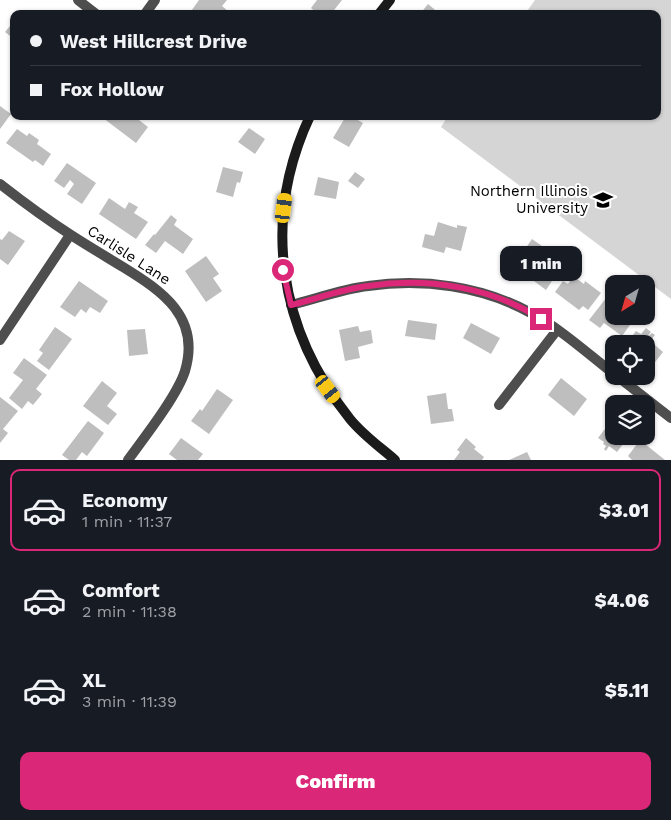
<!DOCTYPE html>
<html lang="en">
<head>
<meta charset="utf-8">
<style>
	body { margin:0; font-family:"Work Sans",sans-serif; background:#242831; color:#f1f3f6; height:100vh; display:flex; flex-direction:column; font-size:19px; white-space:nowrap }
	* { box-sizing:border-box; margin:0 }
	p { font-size:16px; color:#9ea1a6 }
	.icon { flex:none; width:28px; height:28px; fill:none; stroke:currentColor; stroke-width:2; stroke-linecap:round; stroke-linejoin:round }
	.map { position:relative; height:460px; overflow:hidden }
	.sheet { display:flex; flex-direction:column; background:#171b24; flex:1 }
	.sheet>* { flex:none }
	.top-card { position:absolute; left:10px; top:10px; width:651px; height:110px; border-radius:10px; box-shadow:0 1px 4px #0004; display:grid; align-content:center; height:110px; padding:0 20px; background:#171b24 }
	.needle { width:32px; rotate:217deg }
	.buttons { position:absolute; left:605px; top:275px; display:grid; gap:10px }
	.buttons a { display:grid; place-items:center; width:50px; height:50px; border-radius:10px; background:#171b24; box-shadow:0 1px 4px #0004; font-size:25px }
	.end { position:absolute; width:22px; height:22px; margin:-11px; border:6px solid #db2777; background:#fff; box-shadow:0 0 0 2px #fff }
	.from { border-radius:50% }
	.bubble { position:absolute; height:35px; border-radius:10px; background:#171b24; box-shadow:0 1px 4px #0004; font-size:16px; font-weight:800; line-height:35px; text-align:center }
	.car { position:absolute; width:15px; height:30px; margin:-15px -8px; border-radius:6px; box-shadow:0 0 4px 1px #0007; background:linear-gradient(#f5c518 24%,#345 0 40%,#f5c518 0 76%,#345 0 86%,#f5c518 0) }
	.top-card b { display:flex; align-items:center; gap:18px; height:48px; font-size:19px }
	.top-card b+b { border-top:1px solid #363941 }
	.top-card i { width:12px; height:12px; background:#f1f3f6 }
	ul { padding:9px 0 0; list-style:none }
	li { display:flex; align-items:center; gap:15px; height:82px; margin:0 10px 8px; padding:0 10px; border:2px solid transparent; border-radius:10px }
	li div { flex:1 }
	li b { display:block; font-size:19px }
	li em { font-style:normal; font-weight:800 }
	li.active { border-color:#db2777 }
	li>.icon { width:45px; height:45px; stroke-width:1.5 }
	.button { display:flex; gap:10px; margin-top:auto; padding:10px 20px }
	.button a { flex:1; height:58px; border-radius:10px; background:#db2777; color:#fff; font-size:20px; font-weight:800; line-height:58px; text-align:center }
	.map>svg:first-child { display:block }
</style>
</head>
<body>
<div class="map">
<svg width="671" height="460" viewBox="0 0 671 460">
	<rect width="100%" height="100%" fill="#fff"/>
	<path fill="#d5d5d5" d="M535,0H671V299L441,127L448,116H658V14H525Z"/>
	<path fill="#bebebe" d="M199,0H227L222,6L228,11L226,14H189Z
		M317,0H342L331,14H318L311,8Z
		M428,4L440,14H420Z
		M14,21V39L5,32Z
		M0,106L11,114L0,129Z
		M104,116H142L139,120L148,127L136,143L103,118Z
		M346,116H351L363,123L349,147L333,138Z
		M249,128L265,139L255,154L238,142Z
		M17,129L27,136L29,133L39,140L37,144L51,154L43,166L35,160L33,162L6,143Z
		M67,163L96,183L82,204L67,194L74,184L70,180L64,188L54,181Z
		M223,167L243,172L240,183L237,182L233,197L216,192Z
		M355,172L365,179L358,188L348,181Z
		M318,177L339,182L336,199L314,195Z
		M109,198L125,209L129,202L138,207L134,213L148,222L136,239L99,214Z
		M171,215L177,220L174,225L193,239L183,254L165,241L156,253L145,245L154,234L155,235Z
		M438,222L457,228V225L467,227L461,251L446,247L444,253L422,247L425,234L434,236Z
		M9,231L25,241L8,265L0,259V239L2,240Z
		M532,239L552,253L557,246L565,251L553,269L558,272L546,290L534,281L538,275L517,261Z
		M206,256L219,274L213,278L222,291L206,302L185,271Z
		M573,276L584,284L585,281L601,293L588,310L583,306L579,310L555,292L563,281L568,284Z
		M79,281L108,301L100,313L90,307L86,313L81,309L75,317L60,307Z
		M610,293L614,296V316H632L635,318L622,336L604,323L600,328L589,320Z
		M408,320L437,324L435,340L405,336Z
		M471,323L500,338L491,354L463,338Z
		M358,326L360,332L371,330L373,343L358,347L360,358L345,361L339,330Z
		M55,327L72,339L49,370L37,361L43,353L39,350Z
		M646,328L651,332L646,338L652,333L655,335L650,341L663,352L652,366L646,362V344H626L636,331L641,334Z
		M145,329L148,354L129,356L127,330Z
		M24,358L47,375L36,389L42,394L33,405L28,401L22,409L9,398L23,380L13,373Z
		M561,378L587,399L574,416L548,395Z
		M102,381L117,393L107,406L117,414L108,425L83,406Z
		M217,389L233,400L209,434L191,421L200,409L202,411Z
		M446,393L448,409H452L454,421L431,424L427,396Z
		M0,397L18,411L3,429L8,433L0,443Z
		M88,421L104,433L87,456L82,452L76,460H69L62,455Z
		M611,421L614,423V436H629L617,452L609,446L606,451L604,449L606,446L603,444L604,442L598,438Z
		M181,438L203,454L198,460H177L169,454Z
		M466,438L476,447L474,449L484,457L482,460H454L460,452L457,450Z
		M640,440L665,460H632L628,456Z
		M527,452L531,460H509Z"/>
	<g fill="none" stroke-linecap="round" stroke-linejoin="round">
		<path stroke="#4e4e4e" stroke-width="10" d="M78,0L96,14
			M145,14L155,0
			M0,184C23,202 46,219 71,235C88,246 105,256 123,267C162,291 201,317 185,371C177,396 144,438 128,460
			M291,305C316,299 342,289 368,286C423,278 482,286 531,313C561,329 587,353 614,374
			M0,340L70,235
			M617,376L671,418
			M499,405L557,330"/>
		<path stroke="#1b1b1b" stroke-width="10" d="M379,14L390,0
			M310,116C261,221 279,330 350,419C363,435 380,447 395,460"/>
	</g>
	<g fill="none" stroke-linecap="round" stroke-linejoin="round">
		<path stroke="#db2777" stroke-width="6" d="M283,270L291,305C316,299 342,289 368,286C427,277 491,287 541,319"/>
	</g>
	<defs>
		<symbol id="university-bare" viewBox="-9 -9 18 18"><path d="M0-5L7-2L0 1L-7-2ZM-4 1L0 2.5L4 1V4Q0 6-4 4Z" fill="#000" stroke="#fff" stroke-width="2.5" paint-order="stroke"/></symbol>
	</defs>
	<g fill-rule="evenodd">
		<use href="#university-bare" x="589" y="186" width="28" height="28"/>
	</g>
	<g text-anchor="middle" stroke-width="4" stroke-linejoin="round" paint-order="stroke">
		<g font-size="15" fill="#000" stroke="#fff" text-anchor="end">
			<text x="588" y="196">Northern Illinois<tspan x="588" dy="17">University</tspan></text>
		</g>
		<g font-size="15" fill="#000" stroke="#fff">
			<text transform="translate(129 255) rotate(33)" y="5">Carlisle Lane</text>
		</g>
	</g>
</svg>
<div class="buttons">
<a><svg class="needle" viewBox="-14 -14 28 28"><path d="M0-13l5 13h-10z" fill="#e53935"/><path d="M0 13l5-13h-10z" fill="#9ea1a6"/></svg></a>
<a><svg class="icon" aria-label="locate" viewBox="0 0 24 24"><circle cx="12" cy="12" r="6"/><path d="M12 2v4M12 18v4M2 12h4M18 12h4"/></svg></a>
<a><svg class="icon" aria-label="layers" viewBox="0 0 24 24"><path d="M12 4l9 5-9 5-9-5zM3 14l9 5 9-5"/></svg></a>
</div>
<i class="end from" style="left:283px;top:270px"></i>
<i class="end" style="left:541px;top:319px"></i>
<div class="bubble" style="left:500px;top:246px;width:82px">1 min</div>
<i class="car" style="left:284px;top:208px;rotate:7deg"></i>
<i class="car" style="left:328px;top:389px;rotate:143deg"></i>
<div class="top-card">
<b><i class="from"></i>West Hillcrest Drive</b>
<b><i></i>Fox Hollow</b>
</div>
</div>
<section class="sheet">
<ul>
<li class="active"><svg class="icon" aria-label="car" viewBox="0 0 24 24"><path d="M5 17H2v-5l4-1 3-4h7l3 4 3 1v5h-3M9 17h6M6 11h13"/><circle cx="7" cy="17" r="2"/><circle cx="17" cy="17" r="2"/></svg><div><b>Economy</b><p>1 min · 11:37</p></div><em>$3.01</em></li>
<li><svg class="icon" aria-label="car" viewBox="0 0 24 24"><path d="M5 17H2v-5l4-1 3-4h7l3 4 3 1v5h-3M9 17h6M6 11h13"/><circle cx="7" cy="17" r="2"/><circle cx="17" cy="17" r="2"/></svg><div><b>Comfort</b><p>2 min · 11:38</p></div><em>$4.06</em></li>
<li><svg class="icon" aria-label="car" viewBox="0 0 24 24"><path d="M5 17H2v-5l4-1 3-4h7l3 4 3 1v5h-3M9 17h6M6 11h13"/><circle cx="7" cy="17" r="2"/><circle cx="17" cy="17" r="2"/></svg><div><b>XL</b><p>3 min · 11:39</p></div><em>$5.11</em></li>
</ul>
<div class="button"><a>Confirm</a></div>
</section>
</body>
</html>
